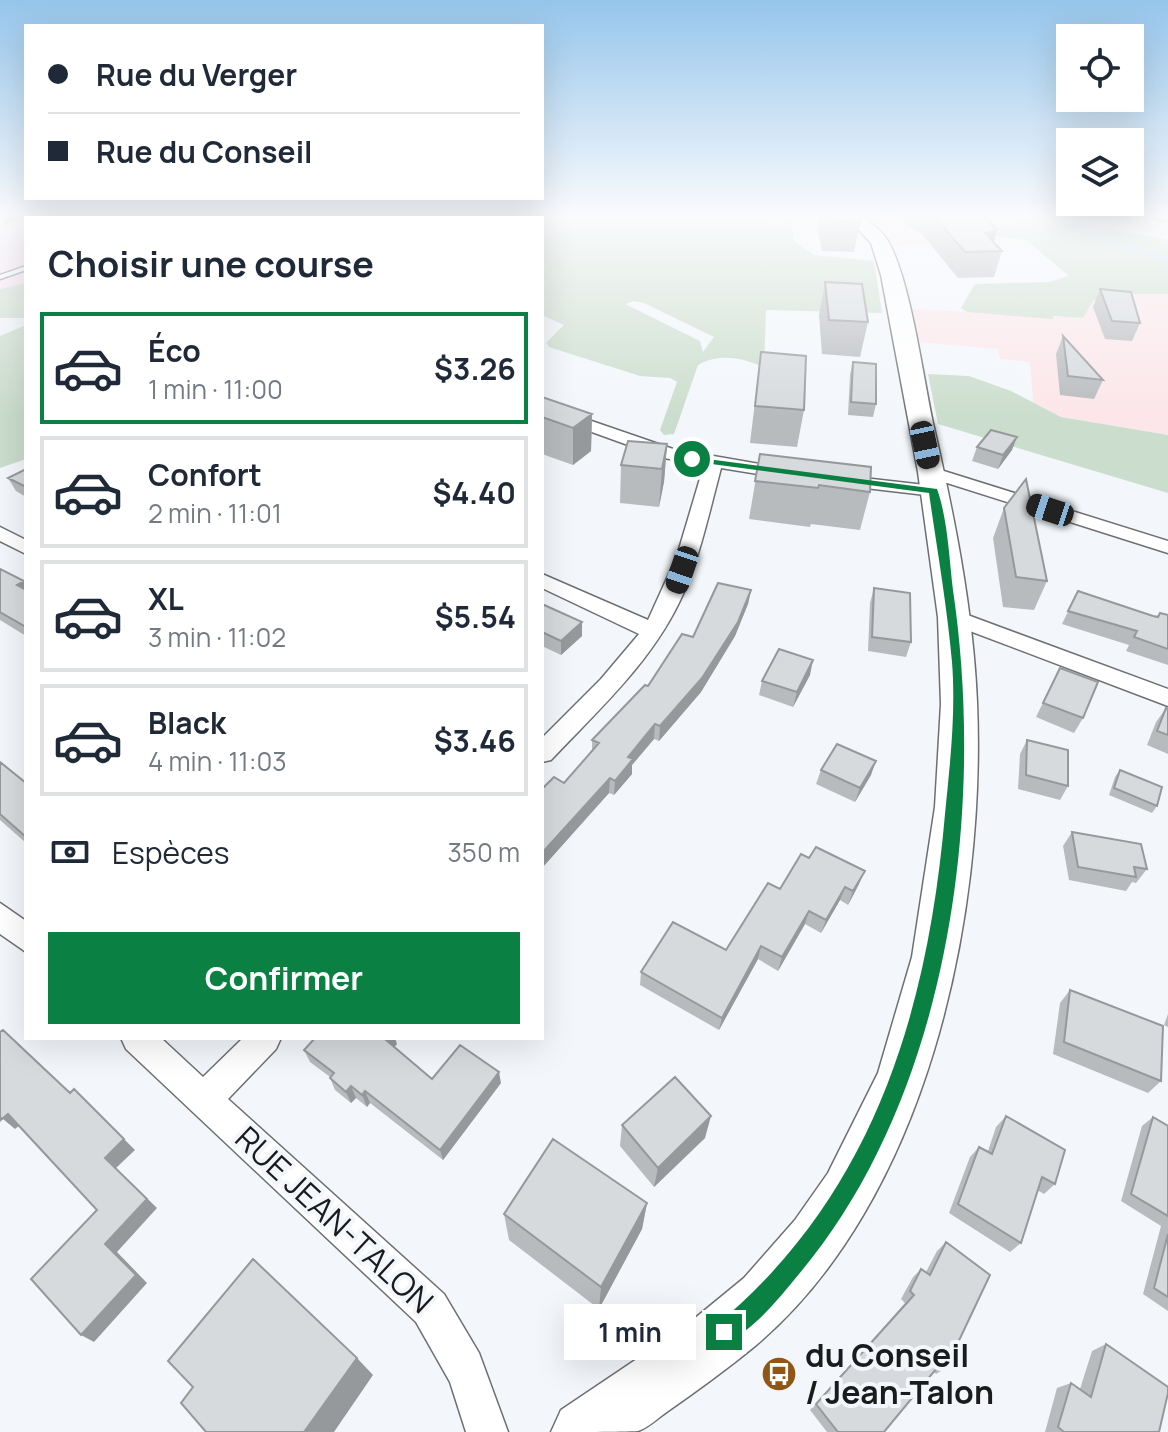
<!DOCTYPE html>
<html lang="fr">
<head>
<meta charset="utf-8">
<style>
	body { margin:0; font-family:Manrope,sans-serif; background:#f6f6f7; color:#1f2937; height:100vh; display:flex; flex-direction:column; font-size:30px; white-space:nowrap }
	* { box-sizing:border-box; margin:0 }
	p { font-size:26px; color:#747a83 }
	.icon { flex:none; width:44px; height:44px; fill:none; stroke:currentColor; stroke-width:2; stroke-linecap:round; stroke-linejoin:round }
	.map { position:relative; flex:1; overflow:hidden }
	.sheet { position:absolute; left:24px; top:216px; width:520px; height:824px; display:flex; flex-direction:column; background:#fff; border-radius:0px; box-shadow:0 8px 32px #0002 }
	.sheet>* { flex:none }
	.hud { position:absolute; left:24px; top:24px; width:520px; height:176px; border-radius:0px; box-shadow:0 8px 32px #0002; display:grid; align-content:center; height:176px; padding:0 24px; background:#fff }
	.tools { position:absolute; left:1056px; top:24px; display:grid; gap:16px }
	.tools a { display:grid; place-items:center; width:88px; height:88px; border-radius:0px; background:#fff; box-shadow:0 8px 32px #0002; font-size:40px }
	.end { position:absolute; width:36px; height:36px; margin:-18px; border:10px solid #0b8043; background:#fff; box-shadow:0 0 0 4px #fff }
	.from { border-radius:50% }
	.bubble { position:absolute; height:56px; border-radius:0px; background:#fff; box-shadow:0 8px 32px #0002; font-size:26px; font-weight:700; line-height:56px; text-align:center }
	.car { position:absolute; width:24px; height:48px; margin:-24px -12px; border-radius:10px; box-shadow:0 0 6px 2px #0007; background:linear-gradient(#222 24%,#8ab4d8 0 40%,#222 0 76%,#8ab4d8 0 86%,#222 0) }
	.hud b { display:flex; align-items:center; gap:28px; height:76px; font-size:30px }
	.hud b+b { border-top:2px solid #e0e1e3 }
	.hud i { width:20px; height:20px; background:#1f2937 }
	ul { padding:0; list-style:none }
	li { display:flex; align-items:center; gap:24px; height:112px; margin:0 16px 12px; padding:0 8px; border:4px solid #e0e1e3; border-radius:0px }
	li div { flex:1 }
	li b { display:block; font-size:30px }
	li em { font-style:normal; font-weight:700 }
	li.active { border-color:#0b8043 }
	li>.icon { width:72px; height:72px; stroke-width:1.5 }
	h2 { padding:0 24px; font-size:36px; line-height:96px }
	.pay { display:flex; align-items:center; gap:20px; height:88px; padding:0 24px; font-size:30px }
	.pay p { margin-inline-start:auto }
	.cta { display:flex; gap:16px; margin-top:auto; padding:16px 24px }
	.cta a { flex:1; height:92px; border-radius:0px; background:#0b8043; color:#fff; font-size:32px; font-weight:700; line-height:92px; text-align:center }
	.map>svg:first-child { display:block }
</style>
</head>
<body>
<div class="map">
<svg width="1168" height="1432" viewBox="0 0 1168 1432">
	<rect width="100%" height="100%" fill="#f3f7fb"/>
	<path fill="#fbe5f4" d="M0,215H152L144,218H26V283L0,289Z"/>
	<path fill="#fce6e9" d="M864,215H965L1004,236L892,247Z
		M1113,294H1168V435L1061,417L1033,402L1030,362L1000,359L998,349L918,342L910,309L1083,318L1093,301Z"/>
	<path fill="#cbddcc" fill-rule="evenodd" d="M152,215L822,218L791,220L794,241L814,255L874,261L882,313L766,310L764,368C744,357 718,353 698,365L674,434L664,435L660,430L677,382L670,378L640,376L549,347L546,343L564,325L542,315V218H144ZM634,301L644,303L714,337L703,352L700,341L625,304Z
		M1025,221L1075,223L1168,240V294H1113L1093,301L1083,318L1053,316V319L967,312L961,308L975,284L1049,282L1069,276L1026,240L988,235L979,225Z
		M26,283V318H0V289Z
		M26,325V459L0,468V336Z
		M928,374L969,376L1011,391L1061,417L1168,435V493L938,424Z"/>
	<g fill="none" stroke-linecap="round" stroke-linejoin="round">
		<path stroke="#badef0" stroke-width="4" d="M1066,227L1168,260"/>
		<defs>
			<path id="lane" d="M26,266V270L0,279V275Z"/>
			<path id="street" d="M1145,215H1168V221L1147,217Z
				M542,404L673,449L789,469L798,474L789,479L721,468C710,509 701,552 684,592C655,659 600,708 551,760L542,762V738L601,679L639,634L542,588V574L648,620L677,556L704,465L664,458L542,414Z
				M931,467L1168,541V553L925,476V468Z
				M837,475L934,486L943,491L934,496L831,484L828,480Z
				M0,527L26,540V554L0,541Z
				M954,610L1168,689V706L946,622L943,617Z
				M0,903L26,921V952L0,934Z
				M121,1038H161L203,1077L243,1038H281L276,1049L228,1099L444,1294L479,1353L508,1432H466L450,1382L416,1322L126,1049Z"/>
			<path id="secondary" d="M845,215H862C870,223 882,231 888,241C910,279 923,376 933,423C954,515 973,608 977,702C986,918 927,1201 755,1346C727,1369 698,1390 668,1411C659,1417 648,1428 638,1431C623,1432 570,1432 551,1432L561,1410L683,1328L744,1278L795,1220L828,1173L878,1073L912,957L935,807L941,704L938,617L918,472L881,275L871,243Z"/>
		</defs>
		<use href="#lane" stroke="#6d7073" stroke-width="3"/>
		<use href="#street" stroke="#6d7073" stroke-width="3"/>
		<use href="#secondary" stroke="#6d7073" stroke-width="3"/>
		<use href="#lane" fill="#fff" fill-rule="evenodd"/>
		<use href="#street" fill="#fff" fill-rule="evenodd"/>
		<use href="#secondary" fill="#fff" fill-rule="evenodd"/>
	</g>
	<path fill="#b8bbbe" d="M707,215H801V217Z
		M820,215H858L860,222L854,252L822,251L818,231Z
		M893,215H983L997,230L994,242L1002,251L994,277L958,278L922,234Z
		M825,282L868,322L860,357L822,354L819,315Z
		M1100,289L1140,323L1132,341L1105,339L1093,307Z
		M1063,336L1103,380L1094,399L1060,395L1056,354Z
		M761,352L804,410L797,447L750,443Z
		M853,362L876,404L873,417L848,415L850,374Z
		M542,397L592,414L591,451L573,465L542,454Z
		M667,444L664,482L659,507L620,503L621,465Z
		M977,447L1012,450L998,469L972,461Z
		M760,454L870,492L860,530L811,524L810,527L749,519Z
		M26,469V497L16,491L8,478Z
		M1004,508L1047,581L1034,610L1003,607L993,538Z
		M0,569L26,585V636L0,620Z
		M874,588L911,642L906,657L868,651L870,603Z
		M751,590L748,604L735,636L701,692L659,741L654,739L632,765V774L614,795L609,793L542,868V789L564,783L592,751V740L648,686L693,637Z
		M1078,591L1153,616L1168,615V665L1126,651L1129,645L1062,624Z
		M542,604L582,636L561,655L542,646Z
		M1060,668L1083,718L1074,733L1036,717Z
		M810,675L793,707L759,695L762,681Z
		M1166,708L1168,709V754L1147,745L1156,722Z
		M1027,740L1068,786L1060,800L1018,789L1020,754Z
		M0,762L26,783V843L0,820Z
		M821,770L871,775L855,802L816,784Z
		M1120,770L1157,806L1152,813L1109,795L1115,777Z
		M1072,832L1147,869L1136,883L1132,882L1126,891L1069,880L1063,846Z
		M859,884L848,905L840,900L821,933L805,924L778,971L758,959L719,1030L640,985L641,972L726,950L780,889Z
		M1070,990L1161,1081L1148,1093L1053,1054L1060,1003Z
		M1168,1014V1027L1164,1025Z
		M397,1044L394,1047L432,1079L501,1083L443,1160L370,1103L367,1107L356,1098L351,1103L335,1090L330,1078V1077L310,1062L304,1050Z
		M1006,1116L1055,1184L1044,1194L1037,1190L1021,1243L1010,1252L949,1213L970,1157L979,1147L988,1151L996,1127Z
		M1153,1117L1168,1126V1311L1143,1294L1161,1226L1121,1201L1142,1126Z
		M622,1125L705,1138L654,1187L620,1146Z
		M647,1203L642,1229L599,1309L509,1240L504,1214Z
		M946,1242V1368L936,1374L934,1372L884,1432H827L810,1410L905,1303L901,1299L913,1277L921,1269L926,1272L937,1251Z
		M1106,1344L1159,1432H1045L1057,1388L1071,1383L1080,1389L1092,1351Z"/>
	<path fill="#96999b" d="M0,215H39L4,224Z
		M997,230L991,251L985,233Z
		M592,414L591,451L573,465V428Z
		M1017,437L1012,450L998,469L1003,455Z
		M667,444L664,482L659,507L662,469Z
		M24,581L26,585V597L17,585Z
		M751,590L748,604L735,636L701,692L659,741L660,726Z
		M582,622V636L561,655V641Z
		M813,660L810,675L793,707L797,692Z
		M655,724L654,739L632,765V774L614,795L615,781L628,757Z
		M876,761L871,775L855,802L860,788Z
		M610,778L609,793L542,868V853Z
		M865,871L859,884L848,905L853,891Z
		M845,887L840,900L821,933L826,920Z
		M809,911L805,924L778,971L782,957Z
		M761,946L758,959L719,1030L722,1018Z
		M388,1038H395L397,1044L390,1052L386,1040Z
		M499,1072L501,1083L443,1160L440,1150Z
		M351,1086L356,1098L351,1103L346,1092Z
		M365,1091L370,1103L367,1107L362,1095Z
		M0,1114H8L21,1124L15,1129L3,1119L0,1122Z
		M711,1116L705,1138L654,1187L658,1168Z
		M124,1139L135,1150L116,1168L157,1208L117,1252L147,1283L94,1342L81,1335L105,1244V1158Z
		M647,1203L642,1229L599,1309L601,1287Z
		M357,1358L373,1375L334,1432H304Z"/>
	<path fill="#d6dadd" stroke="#96999b" stroke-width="2" d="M826,215H858L860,222L828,220Z
		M933,215H983L997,230L985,233L1002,251L965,252Z
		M825,282L862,284L868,322L829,320Z
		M1100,289L1131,292L1140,323L1112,321Z
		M1063,336L1103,380L1068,376Z
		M761,352L806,356L804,410L755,406Z
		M853,362L876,364V404L851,402Z
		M542,397L592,414L573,428L542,417Z
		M991,430L1017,437L1003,455L977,447Z
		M628,441L667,444L662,469L621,465Z
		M760,454L871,467L870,492L819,485L818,488L755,481Z
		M26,469V487L8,478Z
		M1026,479L1047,581L1016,577L1004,508Z
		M0,569L24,581L17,585L26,590V627L0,612Z
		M718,583L751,590L738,622L702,678L660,726L655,724L628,757L633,759L615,781L610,778L542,853V789L554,777L564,783L599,743L592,740L645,685L648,686L682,634L693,637Z
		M874,588L910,593L911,642L872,637Z
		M1078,591L1153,616L1158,617L1160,613L1168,615V649L1134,637L1137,631L1068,611Z
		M542,604L582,622L561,641L542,632Z
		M779,649L813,660L797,692L762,681Z
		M1060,668L1098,682L1083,718L1043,703Z
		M1166,708L1168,709V735L1157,731Z
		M1027,740L1068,750V786L1026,775Z
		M837,744L876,761L860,788L821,770Z
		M0,762L26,783V837L0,814Z
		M1120,770L1162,787L1157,806L1114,788Z
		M1072,832L1141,844L1147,869L1134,867L1136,877L1078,867Z
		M816,847L865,871L853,891L845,887L826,920L809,911L782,957L761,946L722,1018L641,972L673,922L726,950L768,883L780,889L801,854L809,858Z
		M1070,990L1163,1026L1161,1081L1064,1042Z
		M3,1030L70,1093L74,1089L124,1139L105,1158L147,1199L105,1244L136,1275L81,1335L31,1279L97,1210L8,1114L2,1119L0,1117V1032Z
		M315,1038H388L386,1040L432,1079L460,1045L499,1072L440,1150L365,1091L362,1095L351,1086L346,1092L330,1078L334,1073L304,1050Z
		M675,1077L711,1116L658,1168L622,1125Z
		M1006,1116L1065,1150L1055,1184L1042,1177L1021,1243L958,1204L979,1147L992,1154Z
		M1153,1117L1168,1126V1216L1131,1194Z
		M553,1139L647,1203L601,1287L504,1214Z
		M1168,1234V1297L1154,1288Z
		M946,1242L990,1275L946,1368L941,1363L884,1432H838L816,1404L914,1295L910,1291L921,1269L930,1275Z
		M253,1259L357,1358L304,1432H206L181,1403L193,1387L168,1361Z
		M1106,1344L1168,1387V1393L1159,1432H1064L1058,1427L1071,1383L1091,1397Z"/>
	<linearGradient id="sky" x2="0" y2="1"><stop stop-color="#95c5eb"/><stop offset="0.52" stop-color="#fafbfd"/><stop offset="1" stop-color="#fafbfd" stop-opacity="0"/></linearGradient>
	<rect width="1168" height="415" fill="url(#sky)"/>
	<path fill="#0b8043" d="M692,457L937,489C948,520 949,558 953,590C986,814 949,1096 799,1274C779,1298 754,1331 724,1343L716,1340L713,1332L716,1325C874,1195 928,1010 945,814C950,764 956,712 952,662C947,606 937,549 929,493L689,461Z"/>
	<defs>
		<symbol id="bus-disc" viewBox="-11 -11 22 22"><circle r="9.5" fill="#915515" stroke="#f3f7fb"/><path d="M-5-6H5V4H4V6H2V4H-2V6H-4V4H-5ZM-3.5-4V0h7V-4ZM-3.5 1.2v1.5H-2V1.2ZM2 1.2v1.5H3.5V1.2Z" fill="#fff"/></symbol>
	</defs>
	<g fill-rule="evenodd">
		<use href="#bus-disc" x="759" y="1354" width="40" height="40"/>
	</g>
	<g text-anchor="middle" stroke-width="8" stroke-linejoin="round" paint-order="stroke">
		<g font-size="32" fill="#1a1b1c" stroke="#f3f7fb">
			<text transform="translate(334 1220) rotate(43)" y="11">RUE JEAN-TALON</text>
		</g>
		<g font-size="32" font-weight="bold" fill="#1a1b1c" stroke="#f3f7fb" text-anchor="start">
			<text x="805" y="1367">du Conseil<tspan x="805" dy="37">/ Jean-Talon</tspan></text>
		</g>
	</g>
</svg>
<div class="tools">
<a><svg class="icon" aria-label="locate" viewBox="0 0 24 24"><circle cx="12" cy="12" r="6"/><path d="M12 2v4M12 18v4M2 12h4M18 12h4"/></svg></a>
<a><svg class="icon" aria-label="layers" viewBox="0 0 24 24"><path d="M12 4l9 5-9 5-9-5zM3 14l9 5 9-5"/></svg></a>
</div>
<i class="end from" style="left:692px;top:459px"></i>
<i class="end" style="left:724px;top:1332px"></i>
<div class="bubble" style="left:564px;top:1304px;width:132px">1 min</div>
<i class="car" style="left:925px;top:445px;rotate:168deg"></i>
<i class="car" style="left:1050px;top:510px;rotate:288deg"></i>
<i class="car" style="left:682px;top:570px;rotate:199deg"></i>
<div class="hud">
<b><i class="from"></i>Rue du Verger</b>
<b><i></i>Rue du Conseil</b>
</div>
<section class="sheet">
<h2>Choisir une course</h2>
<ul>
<li class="active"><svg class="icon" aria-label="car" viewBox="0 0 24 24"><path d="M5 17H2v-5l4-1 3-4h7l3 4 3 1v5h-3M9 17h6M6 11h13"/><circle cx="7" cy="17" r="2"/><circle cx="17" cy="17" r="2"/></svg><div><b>Éco</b><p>1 min · 11:00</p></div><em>$3.26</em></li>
<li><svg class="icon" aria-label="car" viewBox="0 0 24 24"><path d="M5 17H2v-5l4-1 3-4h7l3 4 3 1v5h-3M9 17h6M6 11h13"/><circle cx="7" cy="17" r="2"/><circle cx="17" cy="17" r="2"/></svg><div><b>Confort</b><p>2 min · 11:01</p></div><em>$4.40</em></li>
<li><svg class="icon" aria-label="car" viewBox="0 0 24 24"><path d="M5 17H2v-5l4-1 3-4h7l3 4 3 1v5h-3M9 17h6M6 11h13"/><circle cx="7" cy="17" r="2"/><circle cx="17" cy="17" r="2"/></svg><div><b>XL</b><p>3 min · 11:02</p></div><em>$5.54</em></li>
<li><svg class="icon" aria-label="car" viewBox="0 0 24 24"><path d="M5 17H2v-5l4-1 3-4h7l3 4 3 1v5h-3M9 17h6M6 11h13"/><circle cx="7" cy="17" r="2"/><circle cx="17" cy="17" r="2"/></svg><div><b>Black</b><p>4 min · 11:03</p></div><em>$3.46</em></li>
</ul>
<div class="pay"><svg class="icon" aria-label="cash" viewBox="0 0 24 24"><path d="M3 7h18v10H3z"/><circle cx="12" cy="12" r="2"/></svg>Espèces<p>350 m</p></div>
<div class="cta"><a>Confirmer</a></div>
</section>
</div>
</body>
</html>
